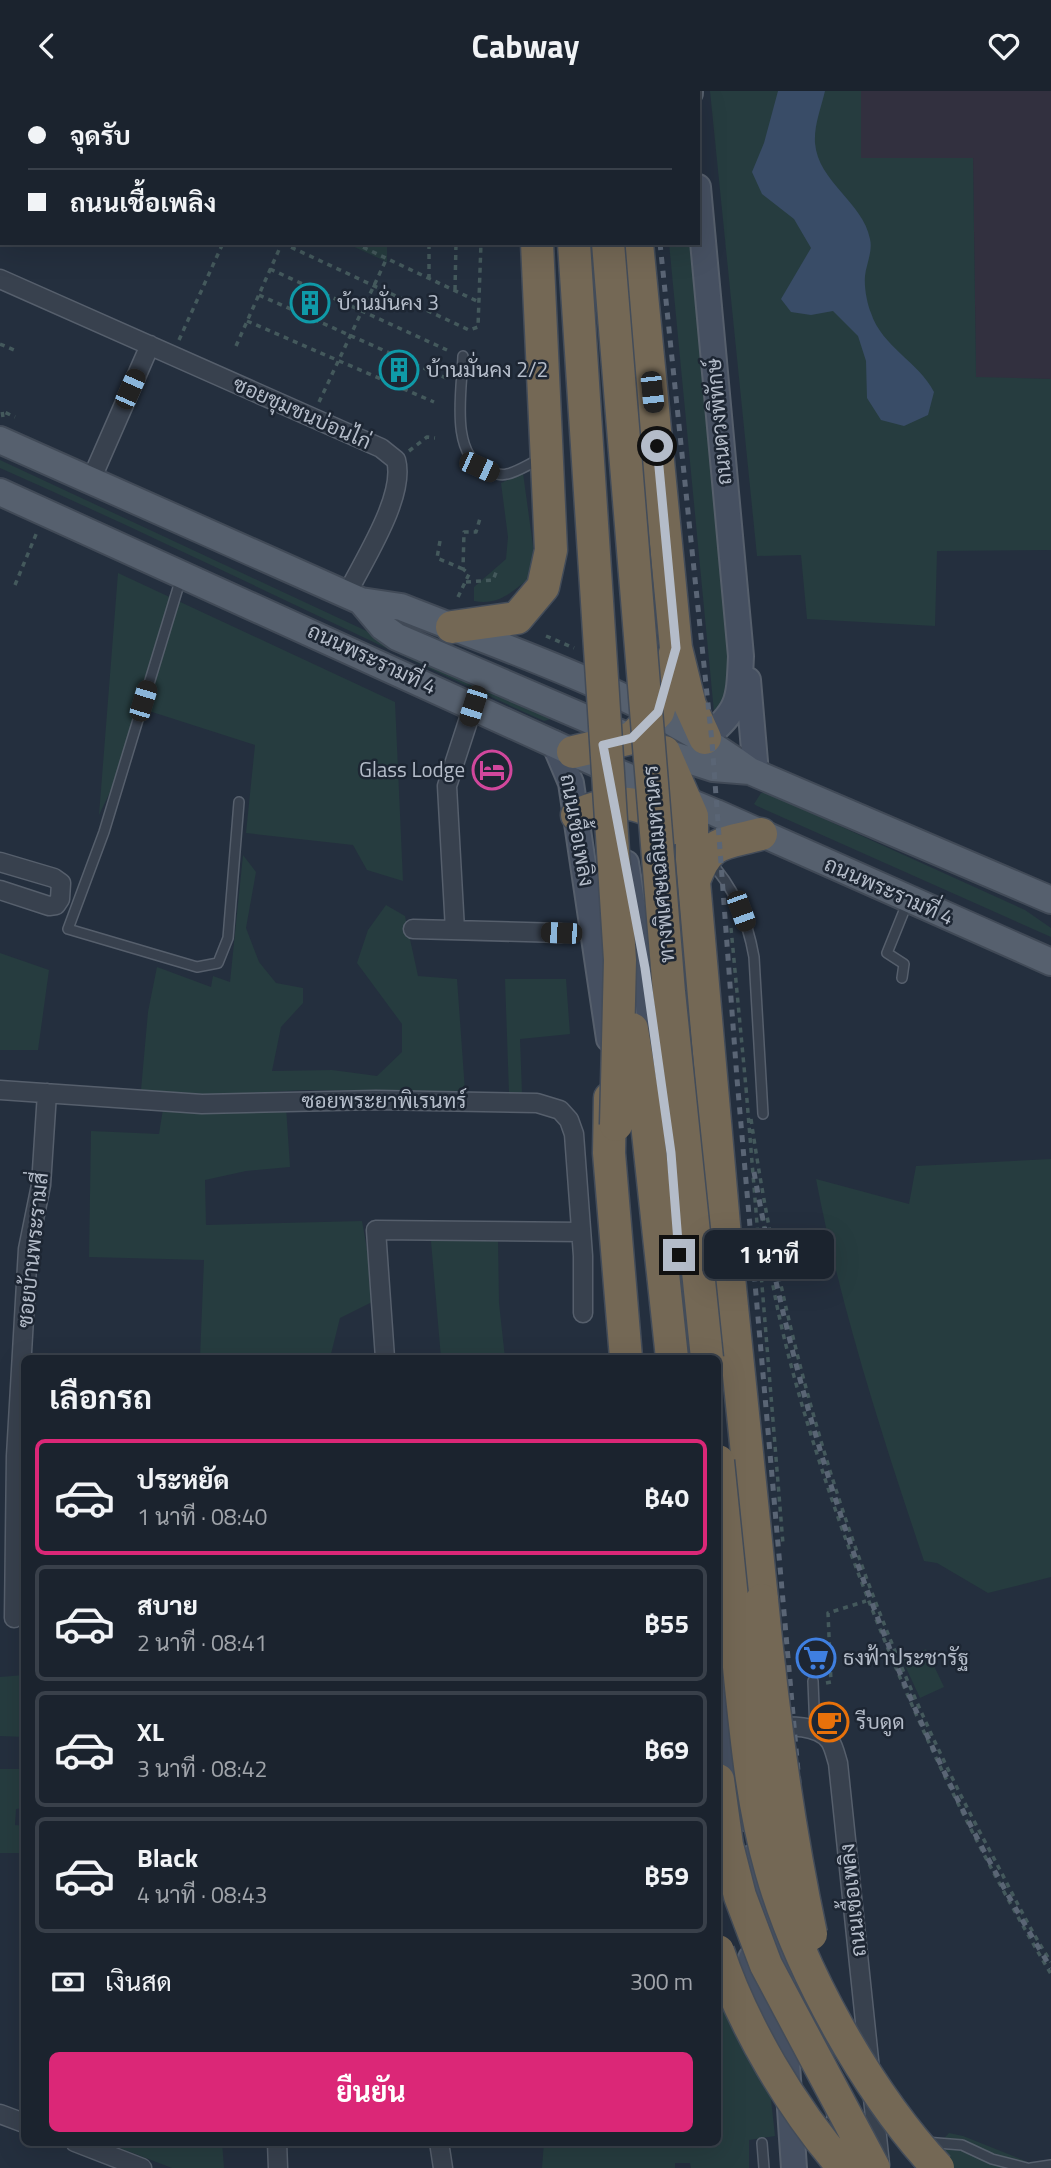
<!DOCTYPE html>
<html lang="th">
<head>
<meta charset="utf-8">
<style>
	body { margin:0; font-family:"Titillium Web",Sarabun,sans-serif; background:#282f3a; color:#f1f3f6; height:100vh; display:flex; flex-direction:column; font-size:26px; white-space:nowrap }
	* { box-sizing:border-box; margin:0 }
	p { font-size:23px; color:#a0a4aa }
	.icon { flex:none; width:38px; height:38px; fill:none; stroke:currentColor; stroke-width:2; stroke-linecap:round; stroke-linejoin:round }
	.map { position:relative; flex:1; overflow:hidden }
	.side { position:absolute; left:21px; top:1264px; width:700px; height:791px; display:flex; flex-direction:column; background:#1b232e; border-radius:10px; box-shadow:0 7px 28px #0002,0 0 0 2px #39404a }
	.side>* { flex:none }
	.banner { position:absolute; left:0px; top:0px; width:700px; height:154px; box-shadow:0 7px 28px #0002,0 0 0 2px #39404a; display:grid; align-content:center; height:154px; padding:0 28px; background:#1b232e }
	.end { position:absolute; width:32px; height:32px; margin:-16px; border:9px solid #b4bcc9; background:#111; box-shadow:0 0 0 4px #111 }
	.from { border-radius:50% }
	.bubble { position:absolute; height:49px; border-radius:10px; background:#1b232e; box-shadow:0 7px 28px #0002,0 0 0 2px #39404a; font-size:23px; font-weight:700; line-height:49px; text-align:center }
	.car { position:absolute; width:21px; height:42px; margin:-21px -10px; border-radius:9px; box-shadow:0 0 5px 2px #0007; background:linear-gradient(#222 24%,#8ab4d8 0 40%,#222 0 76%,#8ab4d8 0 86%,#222 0) }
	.banner b { display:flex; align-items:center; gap:24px; height:66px; font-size:26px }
	.banner b+b { border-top:2px solid #39404a }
	.banner i { width:18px; height:18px; background:#f1f3f6 }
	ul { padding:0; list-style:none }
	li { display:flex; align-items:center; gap:21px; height:116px; margin:0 14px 10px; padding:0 14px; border:4px solid #39404a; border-radius:10px }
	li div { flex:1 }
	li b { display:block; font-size:26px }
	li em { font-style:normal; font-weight:700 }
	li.selected { border-color:#db2777 }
	li>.icon { width:63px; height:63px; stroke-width:1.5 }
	h2 { padding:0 28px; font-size:32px; line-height:84px }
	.pay { display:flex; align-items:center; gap:18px; height:77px; padding:0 28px; font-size:26px }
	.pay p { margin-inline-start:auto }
	.cta { display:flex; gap:14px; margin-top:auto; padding:14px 28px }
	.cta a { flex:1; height:80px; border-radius:10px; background:#db2777; color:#fff; font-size:28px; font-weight:700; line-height:80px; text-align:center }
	header { display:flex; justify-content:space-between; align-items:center; height:91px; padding:0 28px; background:#1b232e; font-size:32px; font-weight:700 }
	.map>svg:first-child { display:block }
</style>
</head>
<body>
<header><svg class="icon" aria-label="back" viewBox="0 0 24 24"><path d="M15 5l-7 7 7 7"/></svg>Cabway<svg class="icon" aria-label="heart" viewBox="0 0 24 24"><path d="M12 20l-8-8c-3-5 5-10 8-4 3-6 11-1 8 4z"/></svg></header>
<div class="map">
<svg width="1051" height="2077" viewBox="0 0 1051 2077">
	<rect width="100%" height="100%" fill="#242f3e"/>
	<path fill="#32303f" d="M861,0H1051V288L976,287L973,67H861Z"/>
	<path fill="#263c3f" d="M710,0H861V67H973L976,286L1051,288V459L937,460L935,535L807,528L801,464L757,465Z
		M387,152V171L348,153L349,152Z
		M669,152H695L731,553L728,617L714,621Z
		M0,369L551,626V628L544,630C362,548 183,458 0,377Z
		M523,382L534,462L530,487C511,501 499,515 474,510V496L506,468L508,446L501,392Z
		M118,482L395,611L403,790L367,779L353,754L246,742L255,654L149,620L99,724Z
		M761,702H767L1025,819L1051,837V846L757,715L754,713Z
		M243,764L256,781L246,837L259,871L276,892L303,897V912L281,936L272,980L332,979L377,985L402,961V933L357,872L368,839L386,814L405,825L418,885L457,888L465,1000L305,999L213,1004L141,999L148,921L157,876L211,896L213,885L230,891Z
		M0,862L49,879L38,959H0Z
		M505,888H566L570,943L520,948L522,1002H509Z
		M286,1016L290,1076L246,1080L205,1089L206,1134L362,1130L376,1209L340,1227L330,1267H200L204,1169L89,1166L91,1040L159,1043L163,1018Z
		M1051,1068V1486L988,1502L937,1472L924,1470C882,1344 841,1219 816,1088L909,1113L916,1075Z
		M498,1148L499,1212L505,1267H441L431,1150Z
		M926,1558L944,1596L920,1607L902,1568Z
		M24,1584V1646L0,1645V1586Z
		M0,1678H24V1717L16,1718L15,1734L24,1735V1762H0Z
		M718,1899L769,1990L775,2045L749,2049V2077H691L690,2072H675V2077H542L544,2051H718Z
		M24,1937V2018L19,2016Z
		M949,2042L963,2045L1043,2077H953L933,2059Z
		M104,2051H222L224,2077H172Z"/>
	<path fill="#394c67" d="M778,0H825C821,17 814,34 815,52C818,91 863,111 870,148C873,160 866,174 865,185C864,196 867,213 871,222C882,256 919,271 934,301L928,324L904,335L881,329L867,307L866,270L858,245L833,220L811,224L791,221L781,208L811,157L794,128L762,103L752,81L764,52Z"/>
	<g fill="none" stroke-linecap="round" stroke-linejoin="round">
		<defs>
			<path id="lane" d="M463,265C462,299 449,363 486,379C493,382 500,385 507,383C518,381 530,372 541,368
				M181,487L104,741L68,838L197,876L218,872L228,847L239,711
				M710,771C735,797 748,832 754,866L763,1023
				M902,887L904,873L887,862L908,810
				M813,1590L815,1640
				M925,2051L962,2054L992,2068L1027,2077
				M762,2052L764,2077
				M1031,2077L1051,2074"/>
			<path id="street" d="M240,2L241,0
				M0,4H2
				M0,188L381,357L396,369C406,405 363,470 347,503
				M91,389L150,254
				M0,771L54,787L61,792L60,808L56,814L49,815L0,799
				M413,838L561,842
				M455,839L447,695L473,615
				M0,999L202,1013L376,1009L537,1012L560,1019L569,1029L574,1043L583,1165V1222
				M385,1267L376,1139L581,1141
				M14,1527L16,1365L28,1158L41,1094L47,1002
				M771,1637C788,1634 819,1634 830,1650C834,1656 836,1666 838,1672L880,2074
				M0,2023L24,2032
				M75,2051L142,2077
				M277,2051L278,2077
				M439,2051L443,2077"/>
			<path id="secondary" d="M690,0V2
				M698,96L741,565C739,608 740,619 705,647
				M748,589L756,682
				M554,652L571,692L609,948
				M626,772L671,1062L687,1267
				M718,1562L727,1646L744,1727
				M753,1766L781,1884L794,2077
				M751,1867L774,1942"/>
			<path id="primary" d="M0,349L361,510L401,516C522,564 644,603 750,680L1051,809
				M0,401L609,678L716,722L1051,871
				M361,510L383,536L397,546L664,661L713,677L750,680"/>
			<path id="highway" d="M564,0L565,2
				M597,0V2
				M621,0L622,2
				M530,2L531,0
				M637,152L676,557L690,614L705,647
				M452,536L517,527L543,496L551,459L537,152
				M573,661L632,647L658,621L675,562
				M664,661L692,725V768L726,1157L762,1509
				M577,724C616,707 642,707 674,737
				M694,790C710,748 721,754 761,743
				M610,1007L609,1062L626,1267"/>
		</defs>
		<use href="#lane" stroke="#565f6c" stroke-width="12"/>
		<use href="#street" stroke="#565f6c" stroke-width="21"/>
		<use href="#secondary" stroke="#565f6c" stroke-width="28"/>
		<use href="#primary" stroke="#414a57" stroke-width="30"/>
		<use href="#highway" stroke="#434c59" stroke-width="35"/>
		<path stroke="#44595c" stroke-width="3.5" stroke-dasharray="5 5" stroke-linecap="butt" d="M282,152L469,239L478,236L481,152
			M354,152L479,211
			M270,178L447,259
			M429,188V152
			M455,199L456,152
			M259,204L446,287
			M247,230L434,311
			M179,249L223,152
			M0,253L14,259
			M236,255L282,152
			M319,311L386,169
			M3,326L2,320L15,326
			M409,360L427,346L435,347
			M440,450L437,467L463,478
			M466,491L493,489L497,479
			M15,494L37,441
			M458,506L469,483L463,478L464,441H476L481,424
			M546,545L574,557
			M731,837L746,997
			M746,997L783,1453
			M751,1028C788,1285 866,1531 990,1760C1010,1797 1028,1836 1051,1871
			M763,1125C772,1217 799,1309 828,1397C885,1567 959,1729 1051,1883
			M826,1592L831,1591L828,1522L866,1510"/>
		<use href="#lane" stroke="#38414e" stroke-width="9"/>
		<use href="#street" stroke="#38414e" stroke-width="18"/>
		<use href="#secondary" stroke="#465061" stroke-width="24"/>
		<use href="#primary" stroke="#56606e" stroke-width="26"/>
		<use href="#highway" stroke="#746855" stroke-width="32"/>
		<path stroke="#5a6575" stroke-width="5" stroke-dasharray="7 7" stroke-linecap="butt" d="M644,0V2
			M660,152L712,651L737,988L833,2077
			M754,1081C804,1362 901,1634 1051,1877"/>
		<defs>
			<path id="highway-bridge" d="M574,152L620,869L616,1034
				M608,152L669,901L707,1267
				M632,938L646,1023L672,1267
				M718,1370C725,1439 732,1507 739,1576C746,1644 752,1713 771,1779C799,1879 868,2002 938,2077
				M762,1509C773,1623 787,1731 811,1843
				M718,1689L727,1754L740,1805L766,1874L874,2077
				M718,1860C743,1935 792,2018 844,2077"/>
		</defs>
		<use href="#highway-bridge" stroke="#434c59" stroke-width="35" stroke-linecap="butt"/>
		<use href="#highway-bridge" stroke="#746855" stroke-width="32"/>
	</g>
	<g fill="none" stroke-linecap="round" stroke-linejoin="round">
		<path stroke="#b4bcc9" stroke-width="9" d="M657,355L676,557L658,621L632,647L603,654L645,877L671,1062L679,1164"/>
	</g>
	<defs>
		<symbol id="building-ring" viewBox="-11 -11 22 22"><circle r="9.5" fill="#1d2633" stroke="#0f9aa8" stroke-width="1.5"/><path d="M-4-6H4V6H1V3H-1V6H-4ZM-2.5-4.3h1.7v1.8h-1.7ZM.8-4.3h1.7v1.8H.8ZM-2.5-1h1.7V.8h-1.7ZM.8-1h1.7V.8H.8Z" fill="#0f9aa8"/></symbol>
		<symbol id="hotel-ring" viewBox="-11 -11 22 22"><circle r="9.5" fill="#1d2633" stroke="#d1479c" stroke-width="1.5"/><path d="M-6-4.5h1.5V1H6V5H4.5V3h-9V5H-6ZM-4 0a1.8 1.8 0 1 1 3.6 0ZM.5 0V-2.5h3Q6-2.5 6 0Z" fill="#d1479c"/></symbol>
		<symbol id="supermarket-ring" viewBox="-11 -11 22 22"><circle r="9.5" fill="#1d2633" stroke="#3f7fe0" stroke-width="1.5"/><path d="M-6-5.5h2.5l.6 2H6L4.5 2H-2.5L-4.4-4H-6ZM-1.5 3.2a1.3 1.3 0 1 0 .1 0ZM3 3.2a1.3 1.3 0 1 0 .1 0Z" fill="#3f7fe0"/></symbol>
		<symbol id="cafe-ring" viewBox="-11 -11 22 22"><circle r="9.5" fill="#1d2633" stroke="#e8710a" stroke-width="1.5"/><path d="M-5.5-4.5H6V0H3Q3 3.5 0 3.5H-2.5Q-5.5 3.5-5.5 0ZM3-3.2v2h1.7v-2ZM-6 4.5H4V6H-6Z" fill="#e8710a"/></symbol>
	</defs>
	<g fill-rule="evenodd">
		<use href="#building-ring" x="288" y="190" width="44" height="44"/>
		<use href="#building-ring" x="377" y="257" width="44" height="44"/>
		<use href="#hotel-ring" x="470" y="657" width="44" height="44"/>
		<use href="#supermarket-ring" x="794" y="1545" width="44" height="44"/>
		<use href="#cafe-ring" x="807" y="1609" width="44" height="44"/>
	</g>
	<g text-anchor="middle" stroke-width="5" stroke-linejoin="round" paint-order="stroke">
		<g font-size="21" fill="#b4bcc9" stroke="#1d2633" text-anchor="start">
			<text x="337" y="219">บ้านมั่นคง 3</text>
			<text x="426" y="286">บ้านมั่นคง 2/2</text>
			<text x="465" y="686" text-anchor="end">Glass Lodge</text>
			<text x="843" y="1574">ธงฟ้าประชารัฐ</text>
			<text x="856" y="1638">รีบดูด</text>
		</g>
		<g font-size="21" fill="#b4bcc9" stroke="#1d2633">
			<text transform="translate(302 322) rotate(24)" y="7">ซอยชุมชนบ่อนไก่</text>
			<text transform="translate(719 331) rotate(-95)" y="7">ถนนดวงพิทักษ์</text>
			<text transform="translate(372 568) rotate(25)" y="7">ถนนพระรามที่ 4</text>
			<text transform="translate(577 739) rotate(80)" y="7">ถนนเชื้อเพลิง</text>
			<text transform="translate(659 773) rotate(-95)" y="7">ทางพิเศษเฉลิมมหานคร</text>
			<text transform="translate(889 800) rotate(24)" y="7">ถนนพระรามที่ 4</text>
			<text x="384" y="1017">ซอยพระยาพิเรนทร์</text>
			<text transform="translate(33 1159) rotate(-84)" y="7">ซอยบ้านพระรามสี่</text>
			<text transform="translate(853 1809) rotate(-96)" y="7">ถนนเชื้อเพลิง</text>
		</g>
	</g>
</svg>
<i class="end from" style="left:657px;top:355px"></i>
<i class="end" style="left:679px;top:1164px"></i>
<div class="bubble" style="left:704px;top:1139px;width:130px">1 นาที</div>
<i class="car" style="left:130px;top:298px;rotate:24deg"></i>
<i class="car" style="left:652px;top:301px;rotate:174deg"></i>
<i class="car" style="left:479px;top:376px;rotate:114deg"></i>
<i class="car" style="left:143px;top:610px;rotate:17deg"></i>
<i class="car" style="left:473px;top:615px;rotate:198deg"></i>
<i class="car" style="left:741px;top:820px;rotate:160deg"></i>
<i class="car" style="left:561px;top:842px;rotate:272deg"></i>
<div class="banner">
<b><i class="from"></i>จุดรับ</b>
<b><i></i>ถนนเชื้อเพลิง</b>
</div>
<section class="side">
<h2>เลือกรถ</h2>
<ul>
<li class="selected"><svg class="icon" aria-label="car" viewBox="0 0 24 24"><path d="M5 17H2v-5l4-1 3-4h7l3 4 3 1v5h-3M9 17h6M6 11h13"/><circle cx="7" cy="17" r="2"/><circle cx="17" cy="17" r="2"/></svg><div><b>ประหยัด</b><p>1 นาที · 08:40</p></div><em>฿40</em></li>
<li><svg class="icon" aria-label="car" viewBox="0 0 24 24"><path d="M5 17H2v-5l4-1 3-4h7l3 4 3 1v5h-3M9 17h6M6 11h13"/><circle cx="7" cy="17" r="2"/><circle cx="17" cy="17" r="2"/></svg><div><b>สบาย</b><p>2 นาที · 08:41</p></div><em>฿55</em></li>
<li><svg class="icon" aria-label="car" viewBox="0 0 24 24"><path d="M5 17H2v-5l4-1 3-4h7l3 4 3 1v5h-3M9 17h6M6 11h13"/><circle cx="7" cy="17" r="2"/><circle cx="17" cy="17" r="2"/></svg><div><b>XL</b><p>3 นาที · 08:42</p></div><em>฿69</em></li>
<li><svg class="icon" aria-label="car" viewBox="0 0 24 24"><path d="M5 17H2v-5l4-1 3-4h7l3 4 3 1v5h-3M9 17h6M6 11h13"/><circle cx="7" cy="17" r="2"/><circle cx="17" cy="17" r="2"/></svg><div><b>Black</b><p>4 นาที · 08:43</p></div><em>฿59</em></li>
</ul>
<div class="pay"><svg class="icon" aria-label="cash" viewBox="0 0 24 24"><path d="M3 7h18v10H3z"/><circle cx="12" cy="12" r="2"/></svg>เงินสด<p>300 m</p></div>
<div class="cta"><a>ยืนยัน</a></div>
</section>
</div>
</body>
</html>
